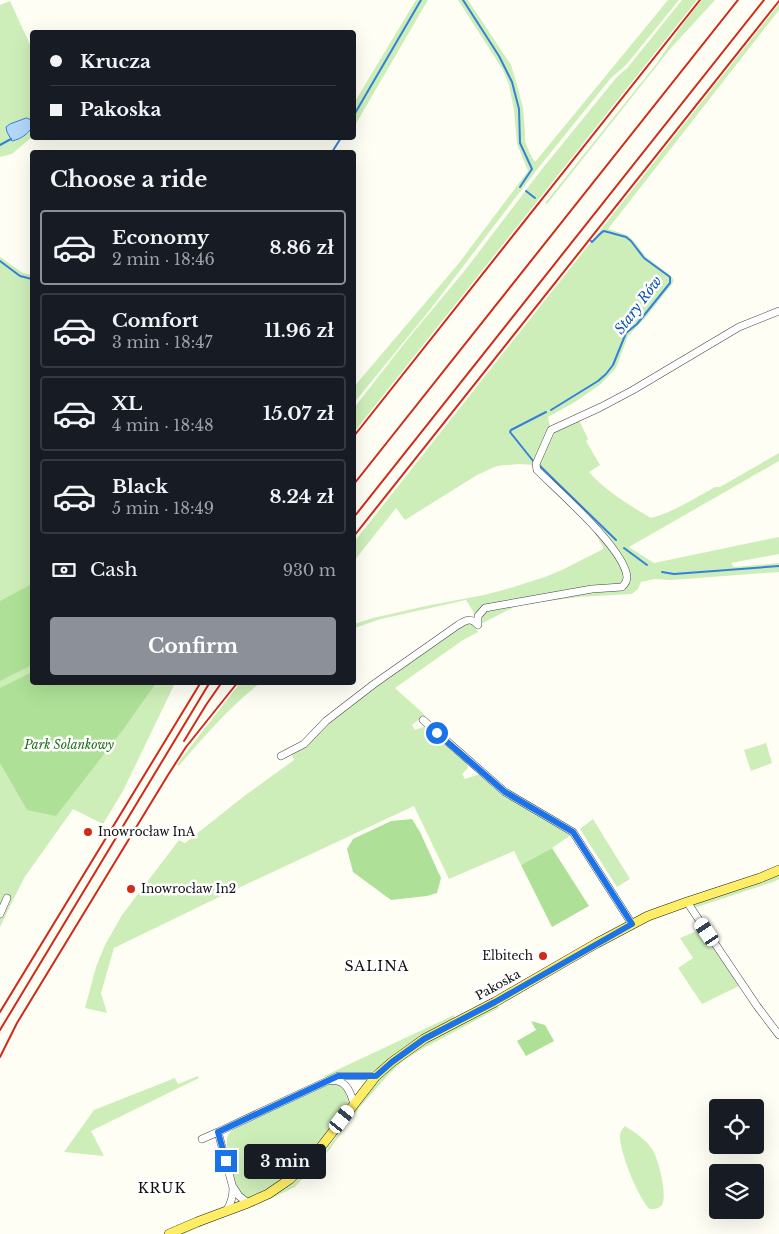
<!DOCTYPE html>
<html lang="en">
<head>
<meta charset="utf-8">
<style>
	body { margin:0; font-family:"Libre Baskerville",serif; background:#20242c; color:#f1f3f6; height:100vh; display:flex; flex-direction:column; font-size:19px; white-space:nowrap }
	* { box-sizing:border-box; margin:0 }
	p { font-size:16px; color:#9ea1a6 }
	.icon { flex:none; width:28px; height:28px; fill:none; stroke:currentColor; stroke-width:2; stroke-linecap:round; stroke-linejoin:round }
	.map { position:relative; flex:1; overflow:hidden }
	.sheet { position:absolute; left:30px; top:150px; width:326px; height:535px; display:flex; flex-direction:column; background:#171b24; border-radius:5px; box-shadow:0 5px 20px #0002 }
	.sheet>* { flex:none }
	.banner { position:absolute; left:30px; top:30px; width:326px; height:110px; border-radius:5px; box-shadow:0 5px 20px #0002; display:grid; align-content:center; height:110px; padding:0 20px; background:#171b24 }
	.buttons { position:absolute; left:709px; top:1099px; display:grid; gap:10px }
	.buttons a { display:grid; place-items:center; width:55px; height:55px; border-radius:5px; background:#171b24; box-shadow:0 5px 20px #0002; font-size:25px }
	.end { position:absolute; width:22px; height:22px; margin:-11px; border:6px solid #1a73e8; background:#fff; box-shadow:0 0 0 2px #fff }
	.from { border-radius:50% }
	.bubble { position:absolute; height:35px; border-radius:5px; background:#171b24; box-shadow:0 5px 20px #0002; font-size:16px; font-weight:700; line-height:35px; text-align:center }
	.car { position:absolute; width:15px; height:30px; margin:-15px -8px; border-radius:6px; box-shadow:0 0 4px 1px #0007; background:linear-gradient(#fff 24%,#345 0 40%,#fff 0 76%,#345 0 86%,#fff 0) }
	.banner b { display:flex; align-items:center; gap:18px; height:48px; font-size:19px }
	.banner b+b { border-top:1px solid #363941 }
	.banner i { width:12px; height:12px; background:#f1f3f6 }
	ul { padding:0; list-style:none }
	li { display:flex; align-items:center; gap:15px; height:75px; margin:0 10px 8px; padding:0 10px; border:2px solid #363941; border-radius:5px }
	li div { flex:1 }
	li b { display:block; font-size:19px }
	li em { font-style:normal; font-weight:700 }
	li.current { border-color:#8c9099 }
	li>.icon { width:45px; height:45px; stroke-width:1.5 }
	h2 { padding:0 20px; font-size:22px; line-height:60px }
	.pay { display:flex; align-items:center; gap:12px; height:55px; padding:0 20px; font-size:19px }
	.pay p { margin-inline-start:auto }
	.cta { display:flex; gap:10px; margin-top:auto; padding:10px 20px }
	.cta a { flex:1; height:58px; border-radius:5px; background:#8c9099; color:#fff; font-size:20px; font-weight:700; line-height:58px; text-align:center }
	.map>svg:first-child { display:block }
</style>
</head>
<body>
<div class="map">
<svg width="779" height="1234" viewBox="0 0 779 1234">
	<rect width="100%" height="100%" fill="#fffef5"/>
	<path fill="#ceeeb9" d="M416,0H428L354,127V103Z
		M458,0H468L511,65L516,81L523,108L525,131V141L530,154L535,162L668,0H679L626,65L611,78L539,167L429,311L354,403V388L358,382L459,263L528,171L517,144L514,110L509,85L503,70Z
		M682,0H697L354,432V408L406,341L466,269L542,169L616,78L628,67Z
		M702,0H715L671,48L547,204L545,203L657,63L685,21Z
		M10,1L32,49V137L12,154L0,157V5Z
		M779,4V10L608,229L627,235L633,240L646,257L671,276L674,280L672,284L647,316L628,336L616,368L601,384L575,402L548,417L550,427L534,465L519,464L497,466L477,475L405,520L396,508L354,561V542Z
		M0,257L23,273L32,275V682L175,683L123,791L103,824L73,809L24,878L0,927Z
		M579,420L588,439L586,441L600,465L589,472C603,489 632,507 651,518C674,512 695,498 715,487H720L779,453V461L629,547L654,563L779,537V554L731,563L734,567L779,563V572L672,580L654,579L641,582L638,589L632,594L579,597L518,605L481,624L466,600L381,619L354,628V624L373,618L426,606L484,595L507,589L545,577L564,569L603,549V547L592,528L539,469L538,463L552,432Z
		M472,623L478,632L463,640L395,688L425,715L412,725L415,730L423,727L428,728L467,763L468,768L462,774L465,779L477,775H480L503,794L571,835L552,848L521,865L514,851L449,879L414,806L217,898L114,948L101,993L107,1013L85,1008L96,967L105,945L122,915L179,840L185,843L243,797L294,760L291,753C345,707 402,667 459,626Z
		M240,683H260C230,707 204,736 179,766L177,764Z
		M766,743L772,763L751,771L744,750Z
		M593,819L630,879L617,887L580,829Z
		M779,875V879L773,882L694,908L693,905L761,883Z
		M702,929L741,985L702,1004L678,968L693,958L680,938Z
		M513,996L514,997L498,1006L499,1008L422,1049L404,1060L389,1074L359,1108L330,1149L295,1187L259,1204L219,1219L184,1234H178L274,1196L291,1185L311,1168L328,1148L371,1089L387,1072L403,1058L420,1046Z
		M454,1015L455,1018C438,1027 420,1036 404,1047C391,1056 381,1069 366,1074L322,1077Z
		M198,1076L199,1078L91,1131L104,1156L64,1152L94,1110L175,1078L178,1084Z
		M331,1083L343,1086L349,1098V1102C324,1137 299,1172 261,1192C256,1195 252,1199 247,1198C242,1197 238,1191 236,1187C233,1180 225,1144 227,1138C229,1131 235,1128 241,1125Z
		M625,1126C634,1132 646,1139 652,1149C658,1157 669,1198 661,1206C658,1209 654,1209 650,1209C639,1200 619,1151 620,1136C620,1132 622,1129 625,1126Z"/>
	<path fill="#aee197" d="M32,584V665L0,681V601Z
		M32,672V682L156,683L125,727L56,816L27,810L0,763V688Z
		M412,819L420,832L441,878L437,893L427,896L391,900L353,872L347,849L353,839L391,821Z
		M552,848L589,906L552,927L521,865Z
		M531,1021L545,1025L554,1041L526,1056L517,1041L536,1030Z"/>
	<path fill="#b4d7fc" stroke="#3481da" d="M26,118C31,118 32,123 32,127C28,134 21,139 12,141L7,132L6,127L10,124Z"/>
	<g fill="none" stroke-linecap="round" stroke-linejoin="round">
		<path stroke="#3481da" stroke-width="2" d="M463,0L499,56L512,82L519,109L520,143L532,169L520,187
			M354,115L421,0
			M0,145L11,139
			M332,152L341,138
			M526,191L535,198
			M0,261L20,276L32,279
			M551,410L598,381L606,374L613,365L626,333L637,324L670,283V277L644,258L631,241L626,237L604,231L602,232L592,242L591,241
			M534,462L510,432L511,430L546,412
			M539,465L616,540
			M624,548L647,565
			M662,572L674,574L779,566"/>
		<defs>
			<path id="minor" d="M423,720L505,792L573,832L632,924
				M281,756L304,744L326,721L374,684L458,625C467,620 470,617 478,625V616L485,608L592,589L622,587C625,584 627,581 627,577C625,549 558,491 537,470L536,464L551,430L601,407L633,390L739,327L779,311
				M687,902L757,1006L779,1035
				M0,914L7,898
				M328,1081C345,1078 350,1090 354,1104
				M218,1132L233,1188C233,1197 231,1204 226,1211
				M202,1139L218,1132L338,1076H376
				M234,1188L239,1196L248,1203"/>
			<path id="major" d="M169,1234L197,1222L248,1203L268,1194L290,1179L314,1156L376,1076L392,1062L424,1039L495,1002L597,943L648,916L687,902L760,878L779,870"/>
		</defs>
		<use href="#minor" stroke="#444" stroke-width="8"/>
		<use href="#major" stroke="#222" stroke-width="10"/>
		<use href="#minor" stroke="#fff" stroke-width="7"/>
		<use href="#major" stroke="#ffee65" stroke-width="9"/>
		<path stroke="#d02a1a" stroke-width="2" d="M354,436L700,0
			M354,484L738,0
			M354,517L764,0
			M354,536L779,1
			M184,741L206,705L222,682
			M0,1012L201,682
			M0,1030L210,682
			M0,1057L17,1023L168,775L186,747L238,682"/>
	</g>
	<g fill="none" stroke-linecap="round" stroke-linejoin="round">
		<path stroke="#1a73e8" stroke-width="6" d="M226,1161L218,1132L338,1076H376L392,1062L424,1039L495,1002L632,924L573,832L505,792L437,733"/>
	</g>
	<g fill="#d02a1a" stroke="#fff" stroke-width="2">
		<circle cx="88" cy="832" r="5"/>
		<circle cx="131" cy="889" r="5"/>
		<circle cx="543" cy="956" r="5"/>
	</g>
	<g text-anchor="middle" stroke-width="5" stroke-linejoin="round" paint-order="stroke">
		<g font-size="12" font-style="italic" fill="#207019" stroke="#fff">
			<text x="69" y="749">Park Solankowy</text>
		</g>
		<g font-size="12" fill="#111" stroke="#fff" text-anchor="start">
			<text x="98" y="836">Inowrocław InA</text>
			<text x="141" y="893">Inowrocław In2</text>
			<text x="533" y="960" text-anchor="end">Elbitech</text>
		</g>
		<g font-size="12" fill="#111" stroke="#fff">
			<text transform="translate(498 985) rotate(-29)" y="4">Pakoska</text>
		</g>
		<g font-size="14" font-style="italic" fill="#0c53b1" stroke="#fff">
			<text transform="translate(638 305) rotate(-53)" y="5">Stary Rów</text>
		</g>
		<g font-size="14" letter-spacing="1" fill="#111" stroke="#fff">
			<text x="377" y="971">SALINA</text>
			<text x="162" y="1193">KRUK</text>
		</g>
	</g>
</svg>
<div class="buttons">
<a><svg class="icon" aria-label="locate" viewBox="0 0 24 24"><circle cx="12" cy="12" r="6"/><path d="M12 2v4M12 18v4M2 12h4M18 12h4"/></svg></a>
<a><svg class="icon" aria-label="layers" viewBox="0 0 24 24"><path d="M12 4l9 5-9 5-9-5zM3 14l9 5 9-5"/></svg></a>
</div>
<i class="end from" style="left:437px;top:733px"></i>
<i class="end" style="left:226px;top:1161px"></i>
<div class="bubble" style="left:244px;top:1144px;width:82px">3 min</div>
<i class="car" style="left:707px;top:932px;rotate:326deg"></i>
<i class="car" style="left:342px;top:1119px;rotate:37deg"></i>
<div class="banner">
<b><i class="from"></i>Krucza</b>
<b><i></i>Pakoska</b>
</div>
<section class="sheet">
<h2>Choose a ride</h2>
<ul>
<li class="current"><svg class="icon" aria-label="car" viewBox="0 0 24 24"><path d="M5 17H2v-5l4-1 3-4h7l3 4 3 1v5h-3M9 17h6M6 11h13"/><circle cx="7" cy="17" r="2"/><circle cx="17" cy="17" r="2"/></svg><div><b>Economy</b><p>2 min · 18:46</p></div><em>8.86 zł</em></li>
<li><svg class="icon" aria-label="car" viewBox="0 0 24 24"><path d="M5 17H2v-5l4-1 3-4h7l3 4 3 1v5h-3M9 17h6M6 11h13"/><circle cx="7" cy="17" r="2"/><circle cx="17" cy="17" r="2"/></svg><div><b>Comfort</b><p>3 min · 18:47</p></div><em>11.96 zł</em></li>
<li><svg class="icon" aria-label="car" viewBox="0 0 24 24"><path d="M5 17H2v-5l4-1 3-4h7l3 4 3 1v5h-3M9 17h6M6 11h13"/><circle cx="7" cy="17" r="2"/><circle cx="17" cy="17" r="2"/></svg><div><b>XL</b><p>4 min · 18:48</p></div><em>15.07 zł</em></li>
<li><svg class="icon" aria-label="car" viewBox="0 0 24 24"><path d="M5 17H2v-5l4-1 3-4h7l3 4 3 1v5h-3M9 17h6M6 11h13"/><circle cx="7" cy="17" r="2"/><circle cx="17" cy="17" r="2"/></svg><div><b>Black</b><p>5 min · 18:49</p></div><em>8.24 zł</em></li>
</ul>
<div class="pay"><svg class="icon" aria-label="cash" viewBox="0 0 24 24"><path d="M3 7h18v10H3z"/><circle cx="12" cy="12" r="2"/></svg>Cash<p>930 m</p></div>
<div class="cta"><a>Confirm</a></div>
</section>
</div>
</body>
</html>
